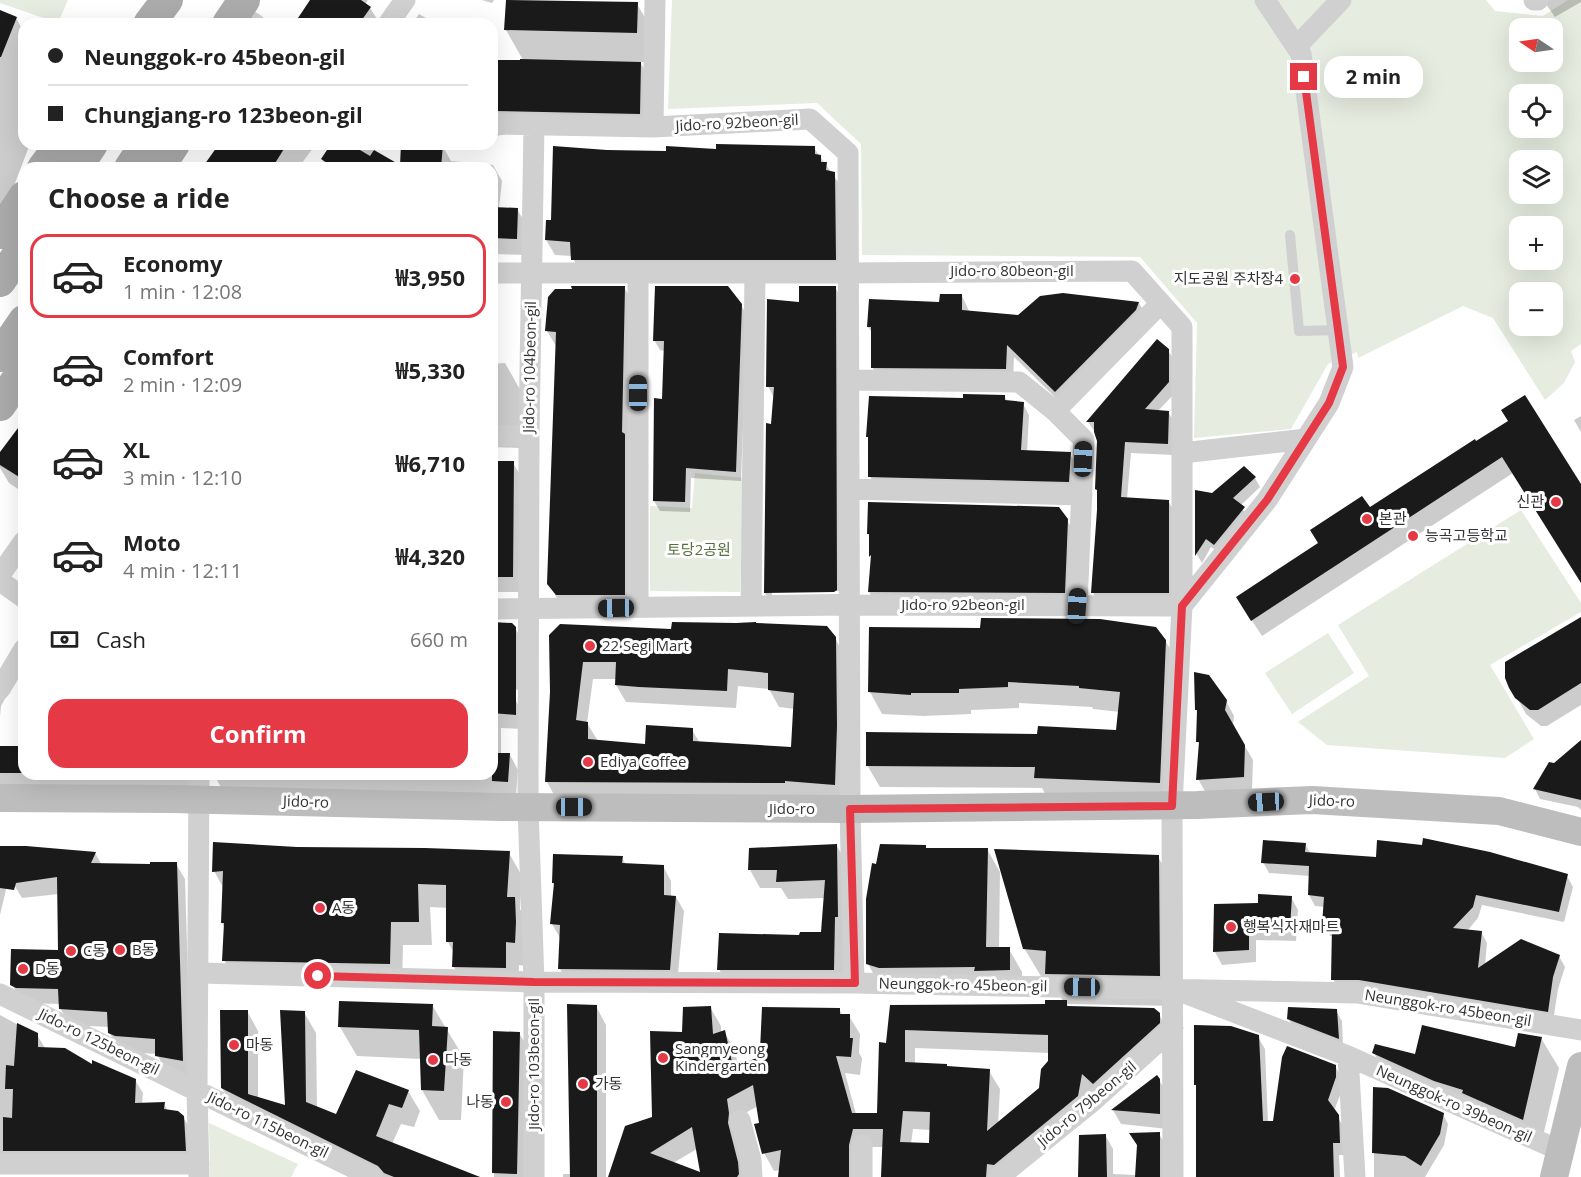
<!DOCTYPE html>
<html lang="en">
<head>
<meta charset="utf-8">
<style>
	body { margin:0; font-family:"Open Sans","Noto Sans KR",sans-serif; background:#f6f6f6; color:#222; height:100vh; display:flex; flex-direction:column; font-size:22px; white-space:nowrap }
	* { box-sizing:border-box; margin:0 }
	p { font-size:20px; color:#767676 }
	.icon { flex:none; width:33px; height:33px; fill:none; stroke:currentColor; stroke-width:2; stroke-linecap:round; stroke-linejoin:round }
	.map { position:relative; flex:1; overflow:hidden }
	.sheet { position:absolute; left:18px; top:162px; width:480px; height:618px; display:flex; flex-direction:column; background:#fff; border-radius:18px; box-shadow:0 6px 24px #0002 }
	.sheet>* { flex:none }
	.top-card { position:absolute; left:18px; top:18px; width:480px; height:132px; border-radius:18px; box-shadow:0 6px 24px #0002; display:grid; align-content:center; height:132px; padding:0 30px; background:#fff }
	.needle { width:39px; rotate:283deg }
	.buttons { position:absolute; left:1509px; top:18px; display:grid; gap:12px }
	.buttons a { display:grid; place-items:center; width:54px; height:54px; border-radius:12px; background:#fff; box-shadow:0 6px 24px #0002; font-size:30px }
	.end { position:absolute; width:27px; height:27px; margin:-14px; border:8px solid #e63946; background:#fff; box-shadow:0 0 0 3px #fff }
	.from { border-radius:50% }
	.bubble { position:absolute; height:42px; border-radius:18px; background:#fff; box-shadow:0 6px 24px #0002; font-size:20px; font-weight:700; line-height:42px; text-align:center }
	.car { position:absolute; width:18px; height:36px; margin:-18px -9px; border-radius:8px; box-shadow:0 0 4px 2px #0007; background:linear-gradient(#222 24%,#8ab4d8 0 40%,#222 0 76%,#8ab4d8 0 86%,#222 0) }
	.top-card b { display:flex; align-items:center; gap:21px; height:57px; font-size:22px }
	.top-card b+b { border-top:2px solid #e0e0e0 }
	.top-card i { width:15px; height:15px; background:#222 }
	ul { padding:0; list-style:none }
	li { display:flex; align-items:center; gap:18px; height:84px; margin:0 12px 9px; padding:0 18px; border:3px solid transparent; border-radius:18px }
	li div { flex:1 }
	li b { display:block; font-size:22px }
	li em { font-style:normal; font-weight:700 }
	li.active { border-color:#e63946 }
	li>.icon { width:54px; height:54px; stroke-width:1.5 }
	h2 { padding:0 30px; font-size:27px; line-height:72px }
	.pay { display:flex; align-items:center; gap:15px; height:66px; padding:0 30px; font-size:22px }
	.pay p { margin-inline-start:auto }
	.button { display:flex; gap:12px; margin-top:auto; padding:12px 30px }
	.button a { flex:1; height:69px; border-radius:18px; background:#e63946; color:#fff; font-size:24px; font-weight:700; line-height:69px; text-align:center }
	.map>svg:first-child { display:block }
</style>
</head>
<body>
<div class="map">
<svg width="1581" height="1177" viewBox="0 0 1581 1177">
	<rect width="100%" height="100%" fill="#fff"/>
	<path fill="#e6ecdf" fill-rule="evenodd" d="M0,0H68L58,23L0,3Z
		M672,0H1486L1495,11L1543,16L1568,0H1581V344L1571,351L1575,362L1564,383L1545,400L1493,318L1463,306L1358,358L1357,352L1328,364L1291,429L1194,438L1197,323L1140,257L862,255L861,144L817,103L668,109ZM1520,28H1552V62H1520ZM1520,94H1552V128H1520ZM1520,160H1552V194H1520ZM1520,226H1552V260H1520ZM1520,292H1552V326H1520Z
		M695,473L744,478L740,592L650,591V506L692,508Z
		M1521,510L1581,603V612L1490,665L1534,739L1505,758L1327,745L1298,722L1369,676L1338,625Z
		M1328,633L1354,673L1292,714L1265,673Z
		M209,1123L298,1164L291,1177H210Z"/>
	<path fill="#0003" fill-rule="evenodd" d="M311,0H368L365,5L370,8L377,19L373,24H295Z
		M482,0H494L492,3Z
		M1543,0H1581V2L1555,17Z
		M637,4L654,33V62H640L654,86L653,136L506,134L492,137V61L523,60L506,30Z
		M0,12L16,18L24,32V144H30L0,222Z
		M419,14L436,24H412Z
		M220,144H306L289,168H203Z
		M332,144H378L373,151L393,162L396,168H327L322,159Z
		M404,144L442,145L451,161L493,165L502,181L499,208L517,209L527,226L526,255L492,254V168H401Z
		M814,148L843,189V275H581L572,256L555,255L546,240L552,221L607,152H667Z
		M624,287L633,303L634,610L558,600L548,583L556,346L547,331Z
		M835,287L844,303L845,606L775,609L765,593L774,398L768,386L800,303ZM841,591V594L772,595V592Z
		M962,296L970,313L1018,317L1139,303L1147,317L1064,406L1014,357L1013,383L881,381L872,367L873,334L868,327Z
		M492,301L497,310L498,344L492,343Z
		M741,305L747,315L741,481L691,478L690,512L660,511L654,501L663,400L665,351L660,350L654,340Z
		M1168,350L1175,362V393L1158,411L1168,412L1175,423L1173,455L1131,453L1127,499L1168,501L1175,512L1174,604H1099L1093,593L1099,493L1096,489L1098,440L1095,432L1088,422Z
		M505,363L522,393L519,448L492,447V364Z
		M1004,396L1008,402L1023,404L1029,415L1027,452L1070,454L1076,465L1075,493L876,488L870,476V440L868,436L964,400Z
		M1581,416V432L1574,420Z
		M24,423V493L9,483L0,468V455Z
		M1474,441L1581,487V581L1513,473L1262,636L1247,613L1369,509Z
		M492,463H513L522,478L521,592H492Z
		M1255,478L1260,487L1240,506L1249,517L1220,553L1211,547L1202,563L1197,555L1196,492L1213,495Z
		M1067,520L1073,531L1070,603L875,602L869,592L872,560L871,538L868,534Z
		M1581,619V705L1547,726H1541L1526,714L1506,678Z
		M492,624L515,628L521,638L520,690L492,687Z
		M550,636L835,638L845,656L844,802L557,800L547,782L552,692ZM593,679H616V685L626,702L736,708L738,686L769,689L779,707L795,709L792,749L700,743L692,730L647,745L598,741L587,723Z
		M1165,640L1178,663L1172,804L1048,799L1042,788L880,787L867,765L1039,735L1118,732L1120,712L1093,709L1092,707L1019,703V708L971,710V714L923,716L882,714L870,692Z
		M0,686L6,697L1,706L0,717Z
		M492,699H515L523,714V729L501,728V755H510L518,770L516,796L222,789L217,780L209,776L194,789L0,787V747H24V774H492Z
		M1226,701L1234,716L1233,726L1253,760L1252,791L1206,793L1198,779L1200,745L1198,742L1199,714L1196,710Z
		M1581,742V810L1578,807L1540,799L1535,789L1554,765Z
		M1305,844L1311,854L1567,876L1573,887L1564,922L1482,905L1478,918L1467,931L1481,932L1487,943L1485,965L1559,956L1565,967L1558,989L1553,1022L1339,990L1333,979V936H1330L1324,925L1325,907L1315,906L1309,895L1310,876L1269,873L1263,862Z
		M837,846L847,864L844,988L729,987L719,969L801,936L823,933L825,898L788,899L781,888H760L750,870L751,849Z
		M0,847L95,853L102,865L152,866L176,864L185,879L191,1076L166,1072L157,1054L125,1052L119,1049L109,1032V1027L70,1025L60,1008V1004L27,1003L21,1001L12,984L59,951V894L22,898L13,883L12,864L0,915Z
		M297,848L509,853L522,876L520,909L528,922V966L519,965L518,991L467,990L454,967V953L448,942V908L430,907L432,945H403L402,987L237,984L224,960L225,928L222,923L224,889L214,871Z
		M927,849H987L1000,872L999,949H1009L1022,972V993L881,987L868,964L878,866Z
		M555,855L622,858L626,865L663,866L671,881V897H676L684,911L677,984L568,983L560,969V938L552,924L555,887L553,883Z
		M1158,857L1176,887V1006L1067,1004L1069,1007L1159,1014L1169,1033L1011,1177H883L884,1147H863L859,1177H780V1170L774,1171L764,1153L758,1106L736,1118L747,1177H610L654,1118L684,1034L710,1007L721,1026V1033L724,1032L735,1050L738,1067L764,1057L839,1009L843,1016H849L860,1034L859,1053L862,1058L860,1075L845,1073L856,1114H878L891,1006L1046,1005L1063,1001L1050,979L1042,978L1024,948ZM915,1048L1050,1053V1061L1040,1088L998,1124L1000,1089L989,1071L915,1064ZM913,1129L931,1130L930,1144H911ZM697,1149L702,1174L673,1163Z
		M1291,897L1298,910L1296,941L1256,940V962L1222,965L1215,952L1260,904Z
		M432,1005L464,1058L461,1120H439L422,1090L421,1059L357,1056L340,1027Z
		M596,1006L606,1025V1177H563V1174H571Z
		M247,1011L258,1031V1099L287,1107L304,1012L316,1033L317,1108L337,1116L408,1091L420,1111L414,1127L401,1124L392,1144L480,1177H373L234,1108L222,1088Z
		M1336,1011L1342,1021L1343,1047L1294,1028L1288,1018Z
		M0,1015L37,1035L45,1048L135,1080L143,1093L142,1104H164L168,1111L183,1117L191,1130L192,1164L0,1168Z
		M1195,1027L1258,1037L1265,1049L1268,1123H1275L1335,1066L1342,1078V1090L1334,1111L1345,1129L1346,1155H1339L1340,1177H1198Z
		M495,1033H519L531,1053L528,1177H494Z
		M1541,1038L1559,1068L1540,1149L1391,1083L1374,1053L1417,1056L1516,1049Z
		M1159,1080L1168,1095V1129L1121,1124L1113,1110Z
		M1374,1089L1443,1114L1448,1124L1444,1145L1425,1177H1374Z
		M1159,1134L1167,1147V1177H1079L1105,1135L1113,1149V1174L1137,1175Z"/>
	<path fill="#1a1a1a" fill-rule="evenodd" d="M310,0H361L371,7L359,24H294Z
		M506,0L638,2L637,33L504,30Z
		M0,10L17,17L1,57H0Z
		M520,59L641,62L640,114L492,111V60H520Z
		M219,144H287L272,168H202Z
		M331,144H350L370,156L374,150L400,165L401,144H443L441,168H335L321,159Z
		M716,144L815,146V154L821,155V162H827L826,170L835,172L836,260H571L570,242L545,240L546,220H551L553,146L607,150L666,151V146L716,149Z
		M492,207L518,208L517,239L492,238Z
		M571,286H625L622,432L625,434V595H556L547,584L556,332L545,331L548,297L555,289H572Z
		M655,286H728L742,304L736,472L686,468L685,502L653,501L654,398L662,399L664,341H653Z
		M799,286H836L837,590L834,592L764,593L766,423L771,424L774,387H766L767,299L799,302Z
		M1063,293L1139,302L1136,310L1055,392L1007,345L1006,369L871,368V327H867L869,299L939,302L940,294H962V310L1018,315L1040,296Z
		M1157,339L1169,349V382L1145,409L1169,411L1168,444L1125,442L1121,497L1169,500V593H1091L1097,510V490L1095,489L1097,441L1094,432V422H1086Z
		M963,394L1005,395V400L1024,402L1021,450L1071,452L1069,482L868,477V437H866L869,396L963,398Z
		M1525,395L1581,484V583L1502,457L1251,621L1236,597L1318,543L1310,530L1362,496L1370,507L1475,439L1476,441L1508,421L1501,410Z
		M24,420V480L0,465V452Z
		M492,461H514L513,577H492Z
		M1244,466L1256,477L1233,498L1245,507L1214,545L1206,539L1195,556V490L1212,493Z
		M868,502L1059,507L1068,519L1065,593L868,592L871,555L869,557V534H867Z
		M1581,617V683L1538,710H1530L1515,698L1509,688L1505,678V662Z
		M981,618L1100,619L1156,627L1166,640L1160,783L1034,778L1035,767L866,766V732L1037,734L1038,726L1116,730L1120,692L1079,688V686L1008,682V687L959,689V693H911V695L868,692L869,627L980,628Z
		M492,622L512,623L516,627V715L492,713Z
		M672,622L736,623L756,622V623L827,626L836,637L837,726L835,785L785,781V783L545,782L550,692L549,635L560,624L671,629ZM583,662H616L615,685L639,687L727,691L728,669L768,673V690L794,693L791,747L693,741V728L646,725L645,744L588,739V722L576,720Z
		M1194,672L1209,675L1227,700L1225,710L1245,745L1244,777L1196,780L1199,742H1196L1197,710H1195Z
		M1581,740V800L1533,789L1549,762L1554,763Z
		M0,746H24V773H0Z
		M492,753H510L508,782L492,781Z
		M1423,838L1490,852L1568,874L1559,912L1476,895L1473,907L1453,928L1482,931L1478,968L1521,939L1560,955L1553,977L1548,1012L1359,980H1331L1332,926L1322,925L1324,897L1308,895L1309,866L1261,863L1263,840L1306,843L1305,852L1376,857L1377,840L1422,845Z
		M213,842L297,847L425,848L510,851L507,897H515L516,922L515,943L506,942V968L452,967L453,942H446V885L418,884L419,922H391L390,964L222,961L224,923H221L223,871L212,872Z
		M837,844L838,917H835L834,970H717L719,933L799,935L800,932H821L825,880L776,882L777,870H748L749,848Z
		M880,844L926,845V848H988L986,947H1010V970L974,971L975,967L879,968L866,964V899L872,863L876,864Z
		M0,846H26L96,852L91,863L150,864V862H177L183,1061L155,1056V1039L115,1036L108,1033L107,1012L59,1009L58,989L16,988L10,985L11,949L58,950L57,877L16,883L14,890L0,888Z
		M994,849L1159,855L1160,976L1045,974L1046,951L1023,949Z
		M553,854L623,856L622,863L664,865V895L676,896L670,970L558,969L560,925L550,924L554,883H552Z
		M1258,894L1292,896L1290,928L1249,927V950L1213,952L1214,904L1258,903Z
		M1045,1000H1067V1006L1154,1008L1160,1013V1023L1093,1084L1082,1074L1078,1096L994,1165L987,1164L986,1177H881L883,1129H853L849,1145V1177H778L781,1150L762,1154L754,1124L759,1123L753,1085L727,1099L729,1113L728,1123L738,1162L739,1174L737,1177H608L625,1126L652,1117L650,1031L682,1032L683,1007L711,1006L713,1034L725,1030L733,1067L762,1056L760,1050L762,1007L840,1008V1014H850V1038H853L851,1057L836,1056L852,1113H877L879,1042L886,1043L890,1005L1045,1004ZM905,1030L1048,1035V1061L1041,1069L1039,1088L987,1131L990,1069L947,1066V1064L905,1062ZM903,1111L930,1112L929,1143L900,1142ZM692,1127L700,1172L650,1153Z
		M339,1001L433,1004L432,1026L448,1027L444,1091L421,1090L419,1030L338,1027Z
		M567,1004L597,1005V1177H570Z
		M1288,1007L1337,1009L1339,1039L1287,1019Z
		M220,1010H248V1094L285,1105L280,1010L305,1011L306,1102L336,1114L356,1070L409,1090L402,1108L389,1104L376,1136L480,1177H394L384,1173L378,1166L221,1088Z
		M17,1023L38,1033V1047L65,1048L92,1064V1060L136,1079L135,1103L165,1102L164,1109L178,1111L184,1116L186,1151H3V1117L12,1118L13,1089H5L6,1065L14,1066Z
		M1194,1025L1231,1026L1259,1035L1263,1121H1273L1282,1057L1287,1046L1336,1065V1077L1328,1100L1339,1115L1340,1143H1333L1334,1177H1196V1085H1194Z
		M1422,1025L1515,1047L1518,1033L1542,1037L1523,1120L1462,1093L1463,1090L1434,1081L1372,1053L1375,1044L1415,1054Z
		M493,1031L520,1032L517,1174L492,1173Z
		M1157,1075L1160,1079V1114L1111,1110Z
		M1373,1087L1388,1088L1444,1113L1440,1134L1421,1166L1405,1156L1372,1153Z
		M1160,1132V1177H1135L1137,1145L1129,1133Z
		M1106,1134L1107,1177H1078L1079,1135Z"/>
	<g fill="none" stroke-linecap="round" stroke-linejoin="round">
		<path stroke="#d0d0d0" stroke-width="10" d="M1290,235L1299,331L1338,330"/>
		<path stroke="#d0d0d0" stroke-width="21" d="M1534,0H1538
			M252,22L255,24
			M388,24L405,0
			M1296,47L1341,0
			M492,124L653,127L810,119L848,153L850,809L854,983
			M534,126L529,435L528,807L534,982V1177
			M653,127L655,0
			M285,168L303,144
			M492,273H848L1132,271L1182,327V606L1172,806L1173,1177
			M850,380L1019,382L1055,411L1084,440L1077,606
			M1055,411L1161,303
			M492,436L529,435
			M1182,453L1306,439L1329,403L1343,367L1301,54L1265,0
			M849,489L1082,495
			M0,575L24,541
			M0,581L24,598
			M751,606L755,274
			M638,607V274
			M492,609L849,605L1182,606L1267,500L1306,439
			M0,689L24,649
			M199,774L197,1090L199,1177
			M199,973L534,982L854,983L1357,993L1581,1030
			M0,994L372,1177
			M1187,994L1348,1056L1561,1151
			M1348,1056L1355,1177
			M740,1120L751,1160L752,1177
			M862,1145V1177
			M0,1164H199
			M999,1177L1093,1101L1173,1028"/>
		<path stroke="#bdbdbd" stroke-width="28" d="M0,798L173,799L501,807L850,809L1197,805L1312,800L1499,811L1581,832
			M1554,1177L1581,1066"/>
		<path stroke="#ababab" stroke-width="32" d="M149,24L167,0
			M228,24L244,0
			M43,168L61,144
			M76,168L92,144
			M130,168L146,144
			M158,168L174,144
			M0,233L24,197
			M0,281L24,246
			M0,356L24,321
			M0,405L24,369"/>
	</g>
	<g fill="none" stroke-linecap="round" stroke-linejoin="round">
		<path stroke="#e63946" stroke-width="8" d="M318,976L534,982L855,983L850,809L1172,806L1182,606L1267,500L1329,403L1343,367L1304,77"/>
	</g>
	<g fill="#e63946" stroke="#fff" stroke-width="2">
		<circle cx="1295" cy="279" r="6"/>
		<circle cx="1556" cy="502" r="6"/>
		<circle cx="1367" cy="519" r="6"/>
		<circle cx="1413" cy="536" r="6"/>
		<circle cx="590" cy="646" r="6"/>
		<circle cx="588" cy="762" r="6"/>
		<circle cx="320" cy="908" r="6"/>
		<circle cx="1231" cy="927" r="6"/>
		<circle cx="120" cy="950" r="6"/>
		<circle cx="71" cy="951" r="6"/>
		<circle cx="23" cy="969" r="6"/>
		<circle cx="234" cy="1045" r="6"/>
		<circle cx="663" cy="1058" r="6"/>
		<circle cx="433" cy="1060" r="6"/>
		<circle cx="583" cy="1084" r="6"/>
		<circle cx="506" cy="1102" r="6"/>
	</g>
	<g text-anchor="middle" stroke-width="6" stroke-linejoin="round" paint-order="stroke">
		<g font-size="15" fill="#333" stroke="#fff">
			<text transform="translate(737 123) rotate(-3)" y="5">Jido-ro 92beon-gil</text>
			<text x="1012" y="276">Jido-ro 80beon-gil</text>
			<text transform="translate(530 367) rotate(-89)" y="5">Jido-ro 104beon-gil</text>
			<text x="963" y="610">Jido-ro 92beon-gil</text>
			<text transform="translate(1332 801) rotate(2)" y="5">Jido-ro</text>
			<text transform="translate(306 802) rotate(2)" y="5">Jido-ro</text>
			<text x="792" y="814">Jido-ro</text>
			<text transform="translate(963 985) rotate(1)" y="5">Neunggok-ro 45beon-gil</text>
			<text transform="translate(1448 1008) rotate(9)" y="5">Neunggok-ro 45beon-gil</text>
			<text transform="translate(99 1042) rotate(26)" y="5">Jido-ro 125beon-gil</text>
			<text transform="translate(534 1064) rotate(-90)" y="5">Jido-ro 103beon-gil</text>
			<text transform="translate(1087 1104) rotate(-40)" y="5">Jido-ro 79beon-gil</text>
			<text transform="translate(1454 1104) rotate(24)" y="5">Neunggok-ro 39beon-gil</text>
			<text transform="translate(268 1125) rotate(26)" y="5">Jido-ro 115beon-gil</text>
		</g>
		<g font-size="15" fill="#333" stroke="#fff" text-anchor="start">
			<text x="1283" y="284" text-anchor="end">지도공원 주차장4</text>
			<text x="1544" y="507" text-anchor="end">신관</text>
			<text x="1379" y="524">본관</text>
			<text x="1425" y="541">능곡고등학교</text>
			<text x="602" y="651">22 Segi Mart</text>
			<text x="600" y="767">Ediya Coffee</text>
			<text x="332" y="913">A동</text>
			<text x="1243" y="932">행복식자재마트</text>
			<text x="132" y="955">B동</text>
			<text x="83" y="956">C동</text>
			<text x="35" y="974">D동</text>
			<text x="246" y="1050">마동</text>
			<text x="675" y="1054">Sangmyeong<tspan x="675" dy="17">Kindergarten</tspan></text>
			<text x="445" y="1065">다동</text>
			<text x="595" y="1089">가동</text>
			<text x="494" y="1107" text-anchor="end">나동</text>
		</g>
		<g font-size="15" fill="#56703f" stroke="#fff">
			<text x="699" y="555">토당2공원</text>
		</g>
	</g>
</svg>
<div class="buttons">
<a><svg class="needle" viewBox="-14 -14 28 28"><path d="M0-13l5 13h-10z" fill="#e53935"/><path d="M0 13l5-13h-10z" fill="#767676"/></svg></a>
<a><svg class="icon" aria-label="locate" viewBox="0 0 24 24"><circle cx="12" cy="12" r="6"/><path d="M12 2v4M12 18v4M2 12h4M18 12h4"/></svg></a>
<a><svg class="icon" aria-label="layers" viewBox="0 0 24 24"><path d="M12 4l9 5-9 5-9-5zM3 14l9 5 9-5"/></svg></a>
<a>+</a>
<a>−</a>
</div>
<i class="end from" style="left:318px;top:976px"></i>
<i class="end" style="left:1304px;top:77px"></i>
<div class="bubble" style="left:1324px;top:56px;width:99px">2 min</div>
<i class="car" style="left:638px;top:393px;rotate:0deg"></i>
<i class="car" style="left:1083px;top:459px;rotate:2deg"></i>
<i class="car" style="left:1077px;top:606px;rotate:3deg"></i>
<i class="car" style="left:616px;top:608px;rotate:269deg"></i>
<i class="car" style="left:1266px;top:802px;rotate:267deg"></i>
<i class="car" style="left:574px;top:807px;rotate:90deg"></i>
<i class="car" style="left:1082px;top:987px;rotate:271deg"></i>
<div class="top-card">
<b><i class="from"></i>Neunggok-ro 45beon-gil</b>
<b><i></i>Chungjang-ro 123beon-gil</b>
</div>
<section class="sheet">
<h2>Choose a ride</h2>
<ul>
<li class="active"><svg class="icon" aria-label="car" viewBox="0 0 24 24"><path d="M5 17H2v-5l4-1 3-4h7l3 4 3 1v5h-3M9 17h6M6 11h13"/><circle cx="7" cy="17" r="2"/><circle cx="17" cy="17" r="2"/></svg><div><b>Economy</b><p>1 min · 12:08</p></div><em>₩3,950</em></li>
<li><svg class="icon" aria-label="car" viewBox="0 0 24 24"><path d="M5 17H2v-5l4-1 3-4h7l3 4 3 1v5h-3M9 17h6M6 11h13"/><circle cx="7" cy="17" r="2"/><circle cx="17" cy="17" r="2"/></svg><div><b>Comfort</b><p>2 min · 12:09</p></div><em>₩5,330</em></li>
<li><svg class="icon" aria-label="car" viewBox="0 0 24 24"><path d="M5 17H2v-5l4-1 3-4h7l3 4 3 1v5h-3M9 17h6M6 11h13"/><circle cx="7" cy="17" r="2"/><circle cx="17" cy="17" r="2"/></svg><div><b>XL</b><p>3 min · 12:10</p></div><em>₩6,710</em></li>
<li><svg class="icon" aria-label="car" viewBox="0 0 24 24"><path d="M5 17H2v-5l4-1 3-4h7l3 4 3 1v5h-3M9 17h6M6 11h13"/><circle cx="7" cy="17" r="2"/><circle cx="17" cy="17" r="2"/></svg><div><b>Moto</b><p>4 min · 12:11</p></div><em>₩4,320</em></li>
</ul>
<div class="pay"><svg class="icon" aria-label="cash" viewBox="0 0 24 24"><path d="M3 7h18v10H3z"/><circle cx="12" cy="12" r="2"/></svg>Cash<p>660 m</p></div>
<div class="button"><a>Confirm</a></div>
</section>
</div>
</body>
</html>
